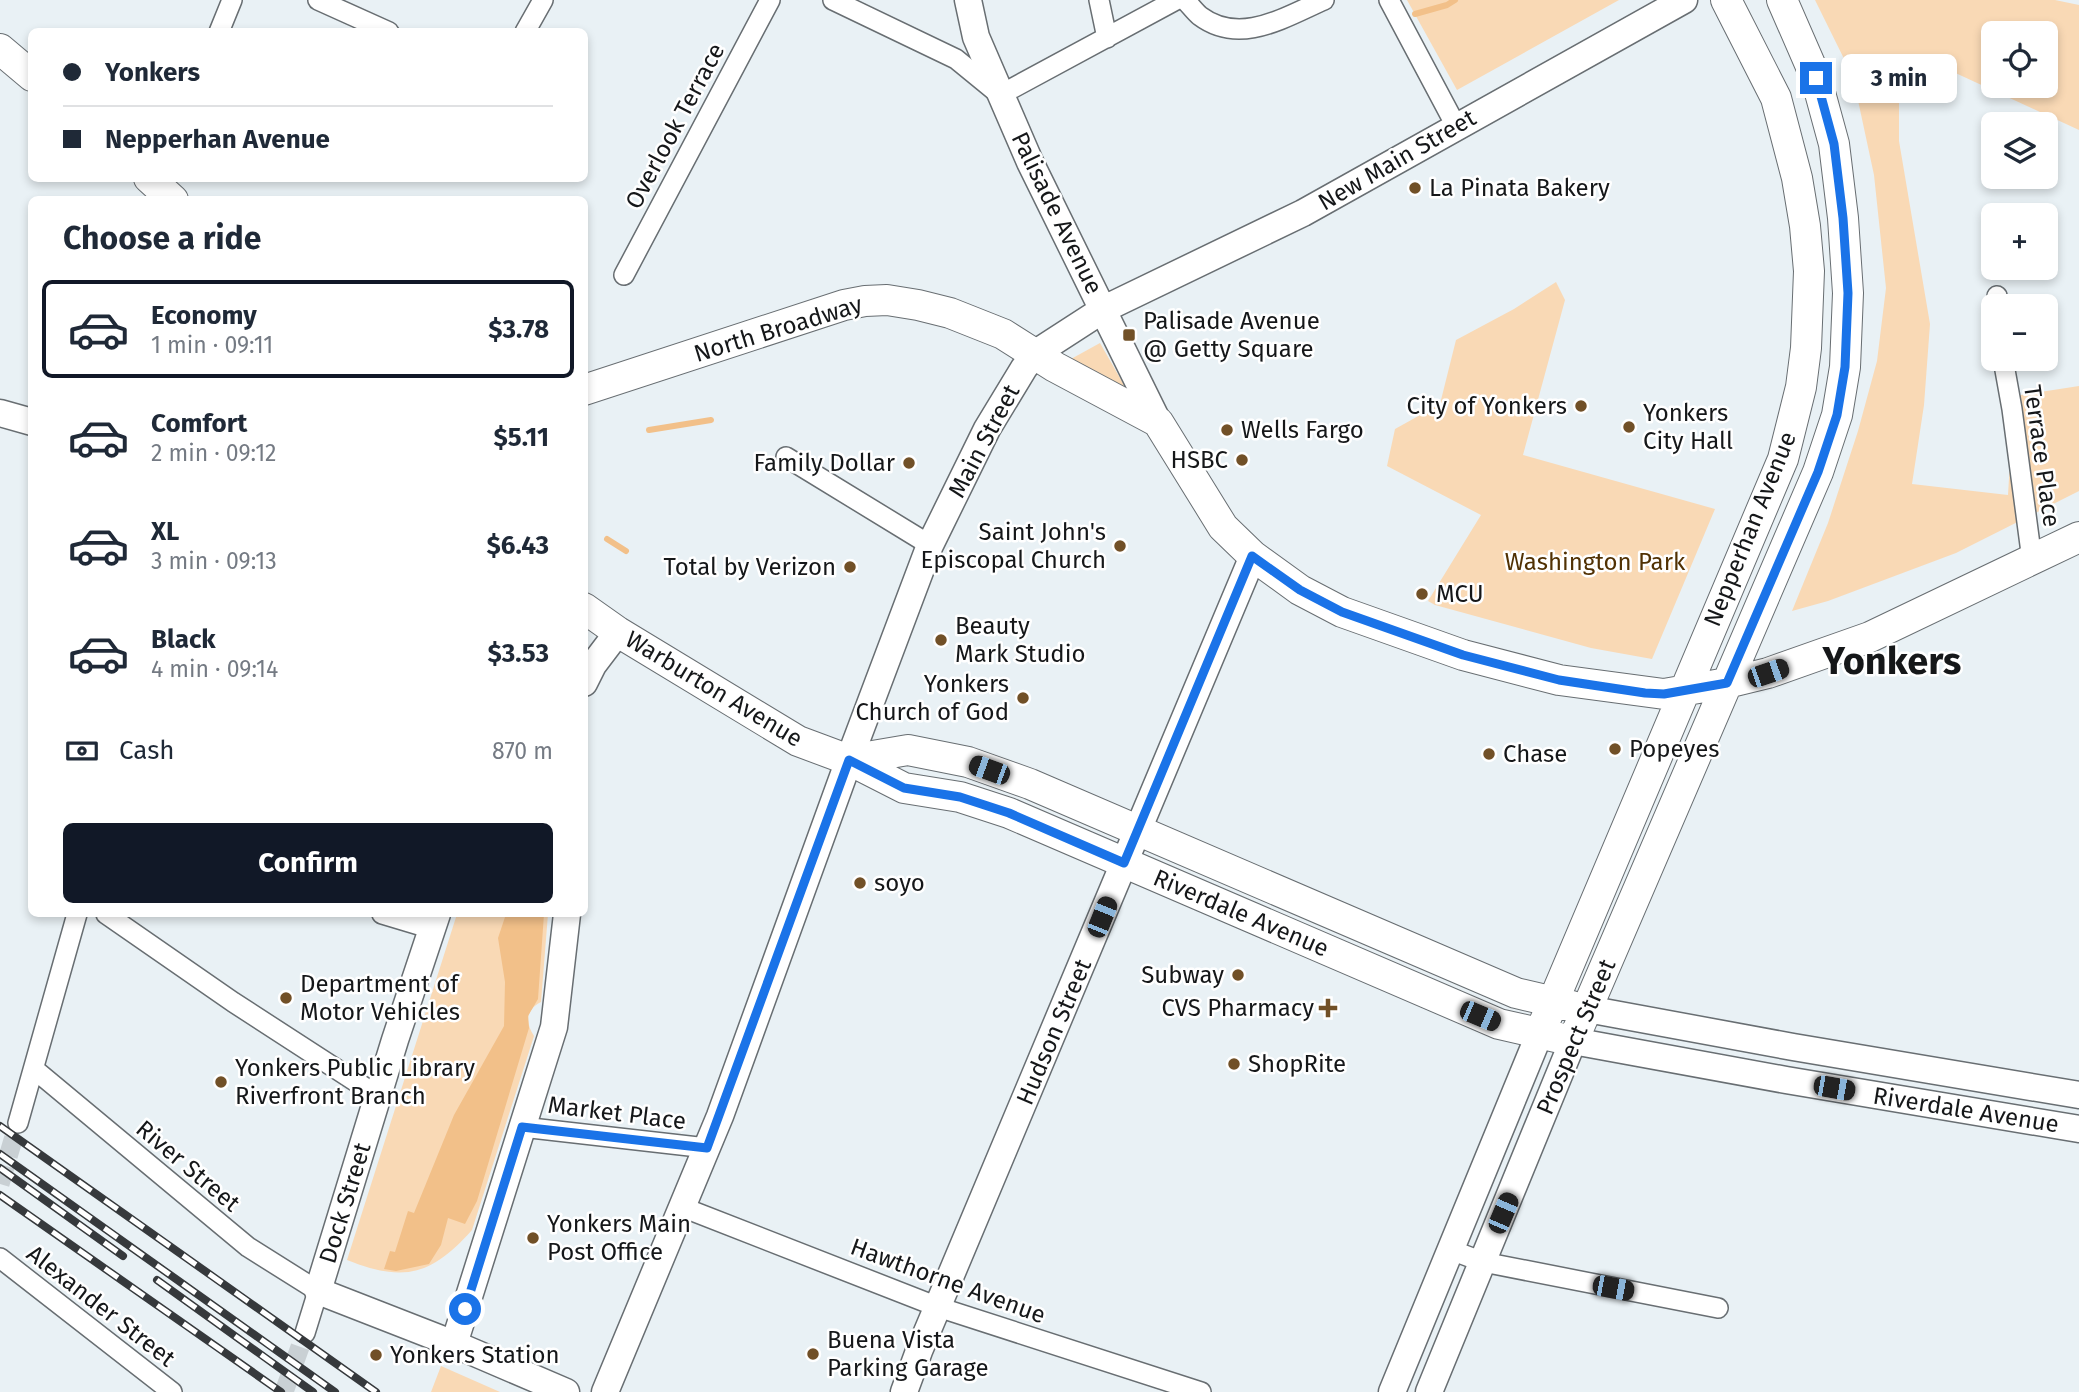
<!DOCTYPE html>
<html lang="en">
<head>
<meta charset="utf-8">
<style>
	body { margin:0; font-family:"Fira Sans",sans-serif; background:#f2f2f3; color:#1f2937; height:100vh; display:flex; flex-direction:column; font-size:26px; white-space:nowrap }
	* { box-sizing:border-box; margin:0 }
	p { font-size:23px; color:#747a83 }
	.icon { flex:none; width:38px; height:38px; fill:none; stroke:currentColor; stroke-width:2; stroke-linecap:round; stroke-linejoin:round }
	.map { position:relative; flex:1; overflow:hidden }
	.side { position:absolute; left:28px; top:196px; width:560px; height:721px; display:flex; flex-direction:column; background:#fff; border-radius:10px; box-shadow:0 4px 10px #0003 }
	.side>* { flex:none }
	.top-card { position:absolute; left:28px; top:28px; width:560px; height:154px; border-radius:10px; box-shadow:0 4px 10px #0003; display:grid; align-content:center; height:154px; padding:0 35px; background:#fff }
	.buttons { position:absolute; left:1981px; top:21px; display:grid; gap:14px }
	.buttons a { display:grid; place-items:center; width:77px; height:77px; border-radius:10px; background:#fff; box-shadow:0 4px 10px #0003; font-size:35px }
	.end { position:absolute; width:32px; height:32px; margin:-16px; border:9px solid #1a73e8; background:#fff; box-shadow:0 0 0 4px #fff }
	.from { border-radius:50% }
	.bubble { position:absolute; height:49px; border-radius:10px; background:#fff; box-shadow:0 4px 10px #0003; font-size:23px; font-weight:700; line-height:49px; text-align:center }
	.car { position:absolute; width:21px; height:42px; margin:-21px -10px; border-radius:9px; box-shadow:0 0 5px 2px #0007; background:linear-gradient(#222 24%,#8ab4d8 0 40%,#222 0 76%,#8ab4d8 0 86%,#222 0) }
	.top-card b { display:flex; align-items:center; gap:24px; height:66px; font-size:26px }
	.top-card b+b { border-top:2px solid #e0e1e3 }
	.top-card i { width:18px; height:18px; background:#1f2937 }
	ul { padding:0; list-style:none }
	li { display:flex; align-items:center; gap:21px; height:98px; margin:0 14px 10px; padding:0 21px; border:4px solid transparent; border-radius:10px }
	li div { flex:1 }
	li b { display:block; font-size:26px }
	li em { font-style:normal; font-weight:700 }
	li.selected { border-color:#111827 }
	li>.icon { width:63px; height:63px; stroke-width:1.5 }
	h2 { padding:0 35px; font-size:32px; line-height:84px }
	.pay { display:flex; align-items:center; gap:18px; height:77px; padding:0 35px; font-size:26px }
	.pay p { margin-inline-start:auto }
	.action { display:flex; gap:14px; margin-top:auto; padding:14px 35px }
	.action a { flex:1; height:80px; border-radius:10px; background:#111827; color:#fff; font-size:28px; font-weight:700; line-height:80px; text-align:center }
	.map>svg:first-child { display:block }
</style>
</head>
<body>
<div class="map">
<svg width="2079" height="1392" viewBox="0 0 2079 1392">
	<rect width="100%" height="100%" fill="#e9f1f5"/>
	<path fill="#f9d9b5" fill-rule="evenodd" d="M1407,0H1619L1457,90Z
		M1815,0H2055L2079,5V130L1923,58L1903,73L1899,101V141L1930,324L1924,405L1912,484L2008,495L2014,396L2079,386V491L1956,553L1828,601L1792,611L1828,523L1858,431L1877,361L1886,288L1874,175L1853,77ZM1993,33H2046V86H1993Z
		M1556,282L1565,300L1523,455L1715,509L1652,659L1591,648L1435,605L1428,601L1481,515L1387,466L1395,429L1440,404L1456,340L1514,309Z
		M1100,343L1128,392L1071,359Z
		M457,914H548L541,1002C526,1009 525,1023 534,1036L472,1230C432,1275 404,1283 347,1260Z
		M441,1366L500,1392H431Z"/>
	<path fill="#f2c089" d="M506,914H544L538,999L528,1016L529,1028L477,1201L465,1224L448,1218L441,1245L429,1264L396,1271L384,1269L390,1251L395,1252L408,1211L414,1213L454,1115L504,1026L505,982L498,938Z"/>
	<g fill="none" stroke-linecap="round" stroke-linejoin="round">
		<path stroke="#f2c089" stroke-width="6" d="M1415,14L1447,5L1455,0
			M649,430L711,420
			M607,539L626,551"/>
		<path stroke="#c9d0d4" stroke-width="19" stroke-dasharray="19 10" stroke-linecap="butt" d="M0,1184L18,1123
			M284,1392L305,1333"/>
		<defs>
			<path id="street" d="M318,0L389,32
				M833,0L956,59L1000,95L1176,0
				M1099,0L1107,38
				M1185,0C1190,5 1195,12 1200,16C1240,46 1285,17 1324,0
				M1389,0L1456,126
				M219,32L232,0
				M525,32L543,0
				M624,275L770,0
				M1997,296L1998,306
				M2003,359L2012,409L2032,560
				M786,457L930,545
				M106,914L233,1002L378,1096
				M382,914L432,929
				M34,1069L248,1247L318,1291L305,1333
				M18,1123L77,914
				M522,1127L707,1148
				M682,1207L938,1307L1201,1392
				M1451,1250L1483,1262L1718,1308
				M0,1258L172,1392"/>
			<path id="secondary" d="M968,0L976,37L1030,162L1158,422
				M0,413L32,422
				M584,683L593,665L618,632
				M437,914L395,1040L318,1291L454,1344L566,1392
				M1587,1009L1793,1047L2079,1095
				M454,1344L554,1027L567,914
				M605,1392L720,1116L849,760L930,545L987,429L1024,368L1036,353L1104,309L1303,213L1684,0
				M904,1392L919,1351L1253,556
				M1392,1392L1539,1035
				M1429,1392L1573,1041L1786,1080L2079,1129"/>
			<path id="primary" d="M0,49L32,76
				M149,178L173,200
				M584,390L844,305L865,301L887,300L918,305L950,313L1003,334L1055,367L1158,422L1223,527L1253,556L1300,590L1342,612L1463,655L1559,680L1664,694L1727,683L1768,673L1870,637L2079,537
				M584,608L618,632L798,741L849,760L904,788L960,797L1009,813L1499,1024L1573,1041L1818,472L1837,415L1845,367L1848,293L1843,218L1834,144L1816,78L1782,0
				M849,760L908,750L968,762L1030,784L1516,993L1572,1006
				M1539,1035L1783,459L1801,387L1806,348L1809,271L1805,226L1797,178L1776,98L1726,0"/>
		</defs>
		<use href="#street" stroke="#686e72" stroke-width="22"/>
		<use href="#secondary" stroke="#686e72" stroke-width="29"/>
		<use href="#primary" stroke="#686e72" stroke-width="32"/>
		<use href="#street" stroke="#fff" stroke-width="19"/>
		<use href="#secondary" stroke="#fff" stroke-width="26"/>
		<use href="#primary" stroke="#fff" stroke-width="30"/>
		<defs>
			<path id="rail" d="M0,1126L376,1392
				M0,1154L335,1392
				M0,1168L123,1256
				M0,1195L281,1392
				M157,1280L313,1392"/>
		</defs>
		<use href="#rail" stroke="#36393c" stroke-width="8"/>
		<use href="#rail" stroke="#fff" stroke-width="5" stroke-dasharray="16" stroke-linecap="butt"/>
	</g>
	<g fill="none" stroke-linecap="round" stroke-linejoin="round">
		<path stroke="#1a73e8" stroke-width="9" d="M465,1309L522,1127L707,1148L849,760L904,788L960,797L1009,813L1124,863L1252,556L1300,590L1342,612L1463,655L1559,680L1645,693L1664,694L1727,683L1818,472L1837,415L1845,367L1848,293L1843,218L1834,144L1816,78"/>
	</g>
	<g fill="#715027" stroke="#fff" stroke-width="2.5">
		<circle cx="1415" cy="188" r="7"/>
		<rect x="1122" y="328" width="14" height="14" rx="3.5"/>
		<circle cx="1581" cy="406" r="7"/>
		<circle cx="1629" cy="427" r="7"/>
		<circle cx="1227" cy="430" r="7"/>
		<circle cx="1242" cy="460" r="7"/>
		<circle cx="909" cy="463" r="7"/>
		<circle cx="1120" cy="546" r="7"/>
		<circle cx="850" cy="567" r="7"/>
		<circle cx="1422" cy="594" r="7"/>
		<circle cx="941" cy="640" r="7"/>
		<circle cx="1023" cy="698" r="7"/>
		<circle cx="1615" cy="749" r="7"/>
		<circle cx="1489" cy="754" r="7"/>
		<circle cx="860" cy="883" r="7"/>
		<circle cx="1238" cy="975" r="7"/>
		<circle cx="286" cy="998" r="7"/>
		<path d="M1324.5 997.5h7v7h7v7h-7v7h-7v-7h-7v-7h7z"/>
		<circle cx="1234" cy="1064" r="7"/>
		<circle cx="221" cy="1082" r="7"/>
		<circle cx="533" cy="1238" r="7"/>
		<circle cx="813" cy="1354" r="7"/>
		<circle cx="376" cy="1355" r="7"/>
	</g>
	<g text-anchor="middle" stroke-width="5" stroke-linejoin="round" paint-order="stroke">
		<g font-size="24" fill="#151719" stroke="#fff">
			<text transform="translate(675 126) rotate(-62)" y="8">Overlook Terrace</text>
			<text transform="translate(1397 160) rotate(-30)" y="8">New Main Street</text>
			<text transform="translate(1057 213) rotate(64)" y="8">Palisade Avenue</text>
			<text transform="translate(778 329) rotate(-17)" y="8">North Broadway</text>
			<text transform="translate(984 441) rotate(-62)" y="8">Main Street</text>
			<text transform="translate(2042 456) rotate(82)" y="8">Terrace Place</text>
			<text transform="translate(1750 529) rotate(-68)" y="8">Nepperhan Avenue</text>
			<text transform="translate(714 689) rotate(31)" y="8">Warburton Avenue</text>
			<text transform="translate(1241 913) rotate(23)" y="8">Riverdale Avenue</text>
			<text transform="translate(1054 1032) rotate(-67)" y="8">Hudson Street</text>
			<text transform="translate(1576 1037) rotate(-67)" y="8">Prospect Street</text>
			<text transform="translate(1966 1110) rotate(9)" y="8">Riverdale Avenue</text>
			<text transform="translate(617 1113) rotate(7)" y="8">Market Place</text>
			<text transform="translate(188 1166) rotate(40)" y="8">River Street</text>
			<text transform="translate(345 1203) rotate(-73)" y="8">Dock Street</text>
			<text transform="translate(948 1281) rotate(20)" y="8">Hawthorne Avenue</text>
			<text transform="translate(101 1306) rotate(38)" y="8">Alexander Street</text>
		</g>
		<g font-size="24" fill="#151719" stroke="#fff" text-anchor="start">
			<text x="1429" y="196">La Pinata Bakery</text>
			<text x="1143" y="329">Palisade Avenue<tspan x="1143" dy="28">@ Getty Square</tspan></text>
			<text x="1567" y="414" text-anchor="end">City of Yonkers</text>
			<text x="1643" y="421">Yonkers<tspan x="1643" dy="28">City Hall</tspan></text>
			<text x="1241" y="438">Wells Fargo</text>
			<text x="1228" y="468" text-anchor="end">HSBC</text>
			<text x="895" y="471" text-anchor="end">Family Dollar</text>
			<text x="1106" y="540" text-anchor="end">Saint John's<tspan x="1106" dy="28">Episcopal Church</tspan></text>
			<text x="836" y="575" text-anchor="end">Total by Verizon</text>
			<text x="1436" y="602">MCU</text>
			<text x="955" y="634">Beauty<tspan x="955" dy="28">Mark Studio</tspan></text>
			<text x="1009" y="692" text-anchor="end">Yonkers<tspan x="1009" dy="28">Church of God</tspan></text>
			<text x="1629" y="757">Popeyes</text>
			<text x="1503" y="762">Chase</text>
			<text x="874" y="891">soyo</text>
			<text x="1224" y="983" text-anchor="end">Subway</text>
			<text x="300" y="992">Department of<tspan x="300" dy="28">Motor Vehicles</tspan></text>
			<text x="1314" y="1016" text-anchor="end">CVS Pharmacy</text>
			<text x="1248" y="1072">ShopRite</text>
			<text x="235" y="1076">Yonkers Public Library<tspan x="235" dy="28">Riverfront Branch</tspan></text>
			<text x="547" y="1232">Yonkers Main<tspan x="547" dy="28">Post Office</tspan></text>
			<text x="827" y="1348">Buena Vista<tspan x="827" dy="28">Parking Garage</tspan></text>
			<text x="390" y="1363">Yonkers Station</text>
		</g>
		<g font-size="24" fill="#513103" stroke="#fff">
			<text x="1595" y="570">Washington Park</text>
		</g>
		<g font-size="38" font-weight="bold" fill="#151719" stroke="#fff">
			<text x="1892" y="674">Yonkers</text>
		</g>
	</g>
</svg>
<div class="buttons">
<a><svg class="icon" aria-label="locate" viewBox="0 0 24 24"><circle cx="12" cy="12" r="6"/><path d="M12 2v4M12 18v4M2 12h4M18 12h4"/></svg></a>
<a><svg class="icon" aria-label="layers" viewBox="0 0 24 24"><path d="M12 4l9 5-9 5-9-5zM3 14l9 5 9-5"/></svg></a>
<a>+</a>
<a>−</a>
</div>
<i class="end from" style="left:465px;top:1309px"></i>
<i class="end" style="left:1816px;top:78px"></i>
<div class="bubble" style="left:1841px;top:54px;width:116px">3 min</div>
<i class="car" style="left:1768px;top:673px;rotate:71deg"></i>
<i class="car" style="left:989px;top:770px;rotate:290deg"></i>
<i class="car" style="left:1102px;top:917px;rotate:22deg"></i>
<i class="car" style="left:1480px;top:1016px;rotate:113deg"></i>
<i class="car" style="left:1834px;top:1088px;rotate:100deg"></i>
<i class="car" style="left:1503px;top:1213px;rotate:23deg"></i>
<i class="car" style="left:1613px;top:1288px;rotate:101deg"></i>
<div class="top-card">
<b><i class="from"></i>Yonkers</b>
<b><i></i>Nepperhan Avenue</b>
</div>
<section class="side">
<h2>Choose a ride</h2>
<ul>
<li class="selected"><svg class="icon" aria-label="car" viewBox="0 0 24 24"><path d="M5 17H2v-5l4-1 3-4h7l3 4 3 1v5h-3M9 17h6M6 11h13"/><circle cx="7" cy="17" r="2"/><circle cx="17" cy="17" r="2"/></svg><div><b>Economy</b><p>1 min · 09:11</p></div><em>$3.78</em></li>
<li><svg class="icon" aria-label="car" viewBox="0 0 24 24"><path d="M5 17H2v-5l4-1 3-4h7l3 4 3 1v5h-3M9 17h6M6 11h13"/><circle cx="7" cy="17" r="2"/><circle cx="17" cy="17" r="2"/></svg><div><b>Comfort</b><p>2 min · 09:12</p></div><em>$5.11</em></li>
<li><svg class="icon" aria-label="car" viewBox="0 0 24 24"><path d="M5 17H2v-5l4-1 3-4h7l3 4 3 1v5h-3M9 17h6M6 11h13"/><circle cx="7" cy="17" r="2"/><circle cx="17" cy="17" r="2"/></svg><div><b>XL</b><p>3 min · 09:13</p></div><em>$6.43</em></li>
<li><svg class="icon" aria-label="car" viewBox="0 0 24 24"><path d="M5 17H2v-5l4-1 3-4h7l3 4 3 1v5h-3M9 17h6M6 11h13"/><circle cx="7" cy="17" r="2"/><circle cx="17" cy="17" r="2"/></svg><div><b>Black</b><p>4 min · 09:14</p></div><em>$3.53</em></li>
</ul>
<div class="pay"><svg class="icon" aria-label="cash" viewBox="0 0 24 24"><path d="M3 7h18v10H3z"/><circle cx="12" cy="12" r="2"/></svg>Cash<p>870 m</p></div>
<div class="action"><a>Confirm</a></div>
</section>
</div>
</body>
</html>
